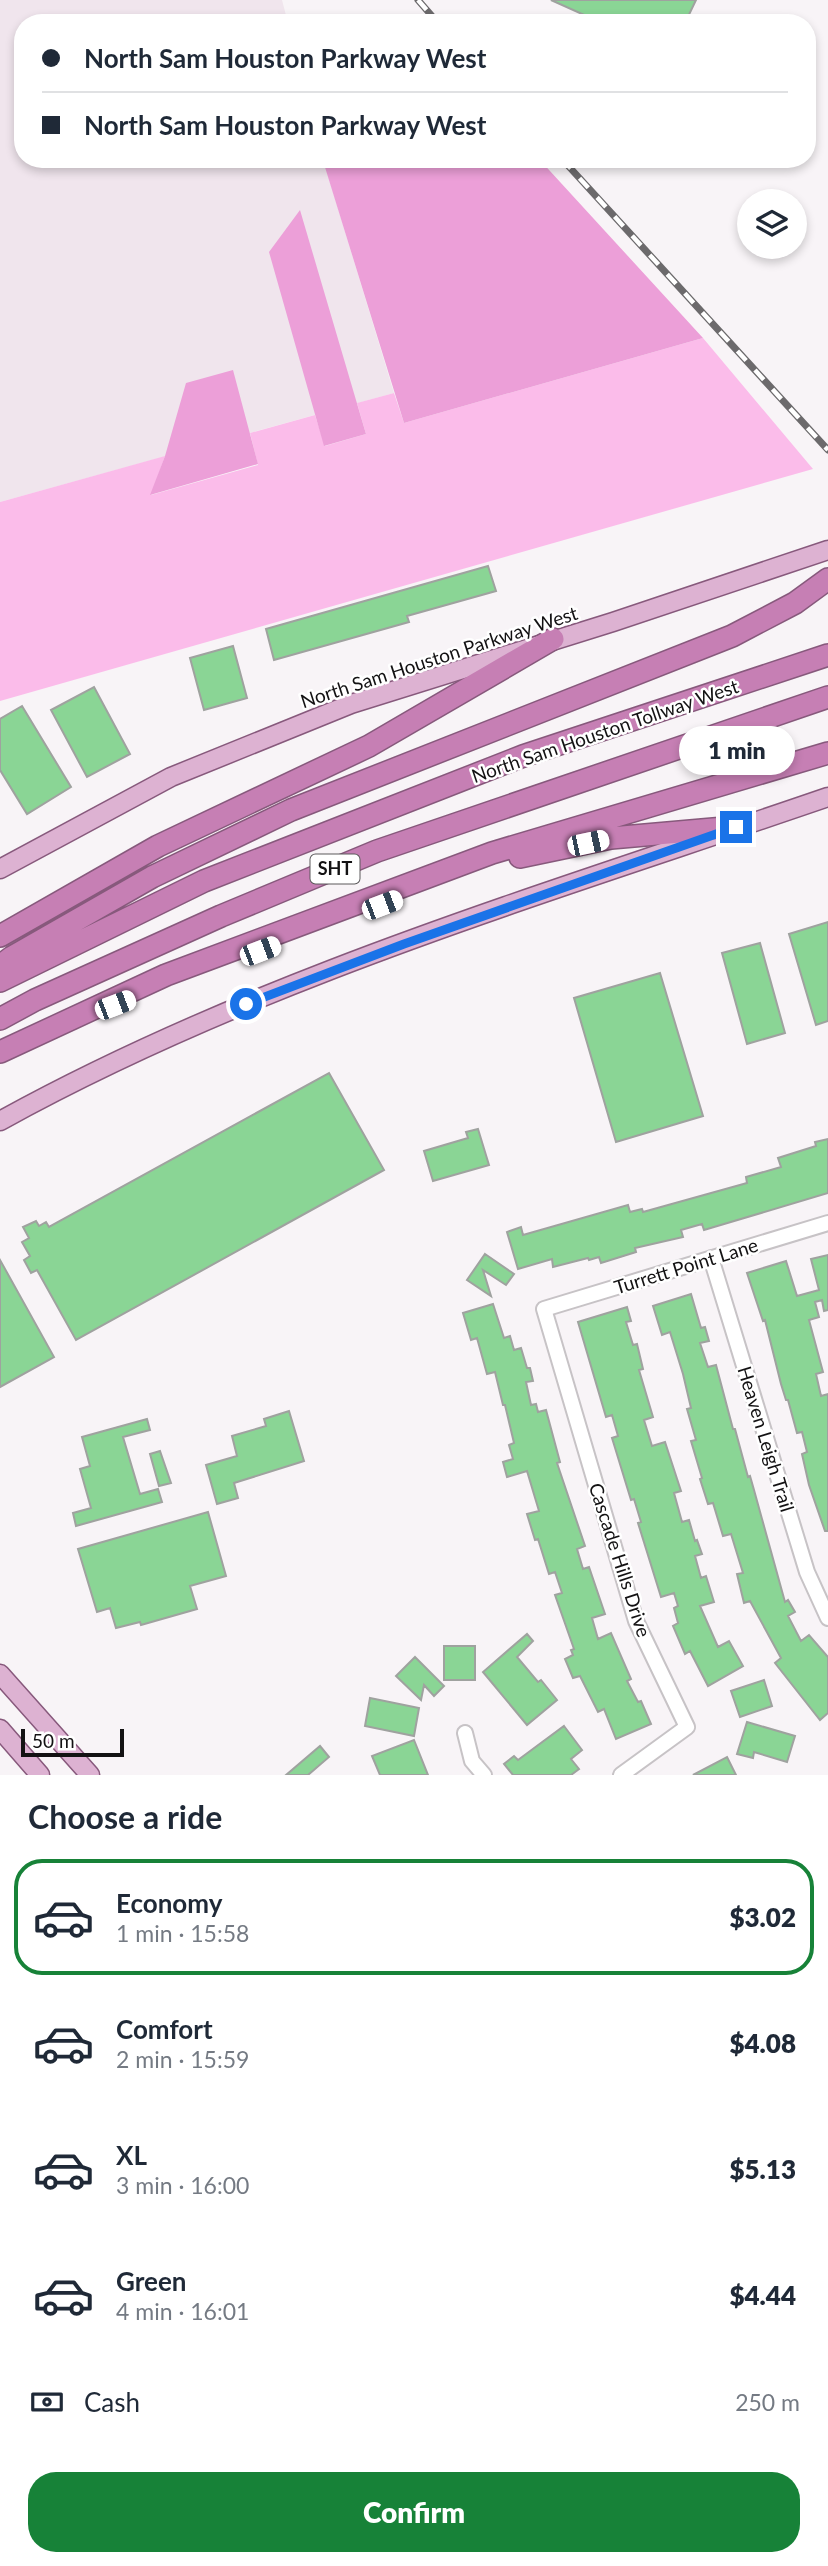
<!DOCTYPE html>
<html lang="en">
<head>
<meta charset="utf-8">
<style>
	body { margin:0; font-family:Lato,sans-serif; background:#f6f6f7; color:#1f2937; height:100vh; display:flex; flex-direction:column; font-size:26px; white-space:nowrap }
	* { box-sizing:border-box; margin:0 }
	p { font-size:23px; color:#747a83 }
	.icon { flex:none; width:38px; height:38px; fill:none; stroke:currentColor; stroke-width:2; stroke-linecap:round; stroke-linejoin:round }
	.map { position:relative; height:1775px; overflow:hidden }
	.sheet { display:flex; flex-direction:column; background:#fff; flex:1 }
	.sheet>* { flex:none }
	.banner { position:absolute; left:14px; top:14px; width:802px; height:154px; border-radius:28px; box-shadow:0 4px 10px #0003; display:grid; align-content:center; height:154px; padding:0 28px; background:#fff }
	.controls { position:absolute; left:737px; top:189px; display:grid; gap:14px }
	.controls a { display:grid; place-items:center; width:70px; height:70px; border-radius:50%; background:#fff; box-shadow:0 4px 10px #0003; font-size:35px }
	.scale { position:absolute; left:21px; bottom:18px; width:103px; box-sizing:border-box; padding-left:7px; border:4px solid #131213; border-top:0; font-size:19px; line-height:24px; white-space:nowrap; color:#131213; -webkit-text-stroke:5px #fff; paint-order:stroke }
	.end { position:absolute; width:32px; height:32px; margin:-16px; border:9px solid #1a73e8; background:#fff; box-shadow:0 0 0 4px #fff }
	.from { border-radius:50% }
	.bubble { position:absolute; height:49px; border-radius:24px; background:#fff; box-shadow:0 4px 10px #0003; font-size:23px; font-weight:800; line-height:49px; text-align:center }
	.car { position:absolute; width:21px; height:42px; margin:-21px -10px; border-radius:9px; box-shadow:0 0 5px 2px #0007; background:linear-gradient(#fff 24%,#345 0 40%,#fff 0 76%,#345 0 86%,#fff 0) }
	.banner b { display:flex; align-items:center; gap:24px; height:66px; font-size:26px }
	.banner b+b { border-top:2px solid #e0e1e3 }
	.banner i { width:18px; height:18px; background:#1f2937 }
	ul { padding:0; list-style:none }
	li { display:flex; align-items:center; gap:21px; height:116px; margin:0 14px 10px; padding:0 14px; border:4px solid transparent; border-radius:28px }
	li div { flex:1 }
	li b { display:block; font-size:26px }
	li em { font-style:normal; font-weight:800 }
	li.active { border-color:#178238 }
	li>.icon { width:63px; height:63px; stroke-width:1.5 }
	h2 { padding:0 28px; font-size:32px; line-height:84px }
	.pay { display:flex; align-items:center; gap:18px; height:77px; padding:0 28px; font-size:26px }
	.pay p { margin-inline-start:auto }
	.cta { display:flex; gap:14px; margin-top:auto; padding:14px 28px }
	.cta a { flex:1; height:80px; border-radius:28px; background:#178238; color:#fff; font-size:28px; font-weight:800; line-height:80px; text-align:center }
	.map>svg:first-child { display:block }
</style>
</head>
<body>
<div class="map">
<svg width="828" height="1775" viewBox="0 0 828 1775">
	<rect width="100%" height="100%" fill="#f8f4f7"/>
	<path fill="#f0e5ed" d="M0,0H282L288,23H23V159H323L394,393L0,502Z"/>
	<path fill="#fbbcea" d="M703,338L813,469L0,701V502L165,456L151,495L258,465L250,433L315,415L325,446L366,434L357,403L394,393L404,423Z"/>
	<path fill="#ec9fd8" d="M327,159H539L703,338L404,423L324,164Z
		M300,210L366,434L324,446L269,252Z
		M233,370L258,464L150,495L165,456L186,383Z"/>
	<path fill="#8ad595" stroke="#9fa29f" stroke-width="2" d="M551,0H696L685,23H602Z
		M488,566L496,591L407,616L409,622L274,660L266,629Z
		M233,646L247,698L204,710L190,658Z
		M94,687L130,754L87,777L51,710Z
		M22,706L71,787L27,814L0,770V719Z
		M828,922V1021L816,1025L789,934Z
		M760,943L785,1033L747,1044L722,953Z
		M660,973L703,1116L616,1142L574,998Z
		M329,1073L384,1170L76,1340L37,1270L31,1273L24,1260L30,1256L22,1242L29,1238L23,1227L36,1221L39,1226L46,1222L49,1227Z
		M478,1129L489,1165L433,1181L424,1151L468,1138L466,1132Z
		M828,1139V1193L704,1230L702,1224L681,1230L683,1237L635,1248L636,1252L601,1263L599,1257L589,1260L588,1258L553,1267L552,1259L518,1269L507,1232L521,1227L523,1235L628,1205L630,1212L642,1209L643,1212L747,1183L746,1177L781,1167L778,1158L816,1146L815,1142Z
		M485,1254L514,1274L506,1285L483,1270L491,1296L467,1280Z
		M828,1255V1310L824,1311L822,1300L815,1302L819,1317L809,1320L823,1372L816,1374L821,1396L828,1394V1531H825L809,1485L802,1454L807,1452L802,1432L797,1433L788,1400H786L781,1384L765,1320L763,1321L747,1273L786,1261L797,1296L819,1290L811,1259Z
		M0,1260L54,1357L0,1387Z
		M691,1294L701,1328L705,1327L709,1341L700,1343L708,1367L716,1365L733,1429H735L748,1477L750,1476L754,1490L785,1602L788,1600L795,1612L788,1616L801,1641L809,1635L828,1657V1713L820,1720L775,1663L781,1658L750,1601L744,1603L737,1574L743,1573L731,1534L723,1536L713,1503L708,1504L700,1479L702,1478L691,1441L696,1440L687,1409L691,1408L683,1374L670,1332L662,1335L653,1306Z
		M493,1304L504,1338L510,1336L514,1350L521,1348L527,1368H530L533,1381L526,1382L531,1405L536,1404L538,1412L546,1410L560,1462L557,1463L585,1546L577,1549L583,1569L589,1567L605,1614L592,1618L598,1639L611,1633L631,1679L627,1681L638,1702L641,1701L651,1724L616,1739L604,1709L598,1712L580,1676L573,1678L565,1659L573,1655L571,1650L574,1649L555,1595L562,1593L555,1572L549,1574L538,1539L535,1540L527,1514L539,1511L527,1471L507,1477L503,1462L513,1459L509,1445L514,1443L505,1405H503L495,1372L487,1374L477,1338L471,1340L463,1313Z
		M627,1307L631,1321L626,1322L633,1345L637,1344L643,1369L639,1370L653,1417L644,1420L652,1446L665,1442L681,1491L674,1493L682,1522L689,1520L695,1541L697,1540L702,1554L695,1556L701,1578L706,1576L714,1602L700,1606L718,1647L729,1641L743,1666L708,1686L690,1651L685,1654L673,1626L678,1623L674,1608L678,1606L674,1593L661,1597L638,1523L641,1522L634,1499L631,1500L612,1438L618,1436L612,1415L606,1417L578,1322Z
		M289,1411L304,1461L234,1483L238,1498L217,1504L206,1465L237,1456L232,1436L266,1426L264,1419Z
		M147,1419L150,1430L123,1437L140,1494L158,1489L162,1502L76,1526L73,1513L91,1508L80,1469L90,1466L82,1437Z
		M160,1451L171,1483L159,1486L150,1454Z
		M208,1512L226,1576L190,1586L197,1609L141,1625L140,1622L116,1628L110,1608L97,1612L78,1549Z
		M527,1634L533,1641L517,1657L538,1682L541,1680L557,1700L527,1725L483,1672Z
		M444,1646H475V1680H444Z
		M415,1657L444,1686L434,1696L424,1685L421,1700L396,1676Z
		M764,1680L772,1706L740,1717L731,1691Z
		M370,1698L419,1708L414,1736L365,1726Z
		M747,1722L795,1736L787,1762L754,1752L753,1758L737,1754Z
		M564,1726L582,1750L571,1759L579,1769L571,1775H513L504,1764L514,1756L518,1760Z
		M414,1740L428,1775H380L372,1756Z
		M320,1746L329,1757L308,1775H286Z
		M727,1757L736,1775H693Z"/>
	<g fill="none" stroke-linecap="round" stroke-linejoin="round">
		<defs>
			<path id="minor" d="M711,1258L807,1572L828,1618
				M465,1733L472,1761L484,1775
				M621,1775L687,1727L636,1621L544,1309L828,1223"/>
			<path id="major" d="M0,869L171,777L351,704L613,622L828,550
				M0,1121C259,978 549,893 828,797
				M0,1674L90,1775
				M0,1729L40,1775"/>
			<path id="highway" d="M520,857L611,838L736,827
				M0,936L158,846L369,746L553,639
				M0,966L12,957L152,877L291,810L732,636L795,603L828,579
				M0,981L204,881L523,756L828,655
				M0,1019L35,1000L221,916L377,851L828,697
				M0,1052L166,975L492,853L828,753"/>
		</defs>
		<use href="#minor" stroke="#c7c3c6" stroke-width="18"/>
		<use href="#major" stroke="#87597c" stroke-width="21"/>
		<use href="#highway" stroke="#87597c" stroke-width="24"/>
		<use href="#minor" stroke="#fff" stroke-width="14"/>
		<use href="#major" stroke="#ddb2d2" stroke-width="18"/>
		<use href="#highway" stroke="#c67fb4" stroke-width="21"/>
		<defs>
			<path id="rail" d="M418,0L438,23
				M562,159L828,450"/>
		</defs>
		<use href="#rail" stroke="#6c6a6c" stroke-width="7"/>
		<use href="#rail" stroke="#fff" stroke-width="4.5" stroke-dasharray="13" stroke-linecap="butt"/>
	</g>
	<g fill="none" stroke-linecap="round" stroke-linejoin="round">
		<path stroke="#1a73e8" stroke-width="9" d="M246,1004L404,944L736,827"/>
	</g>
	<g text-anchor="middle" stroke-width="5" stroke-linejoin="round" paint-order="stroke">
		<rect fill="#fff" stroke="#5a595a" stroke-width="2" x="310.5" y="854.5" width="49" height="29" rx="5"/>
		<g font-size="18" font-weight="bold" fill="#131213">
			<text x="335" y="875">SHT</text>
		</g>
		<g font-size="19" fill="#131213" stroke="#fff">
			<text transform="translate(439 657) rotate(-18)" y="7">North Sam Houston Parkway West</text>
			<text transform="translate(605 731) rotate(-19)" y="7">North Sam Houston Tollway West</text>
			<text transform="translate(686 1266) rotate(-17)" y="7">Turrett Point Lane</text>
			<text transform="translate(766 1439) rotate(73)" y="7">Heaven Leigh Trail</text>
			<text transform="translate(620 1560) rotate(72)" y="7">Cascade Hills Drive</text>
		</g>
	</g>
</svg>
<div class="controls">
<a><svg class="icon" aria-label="layers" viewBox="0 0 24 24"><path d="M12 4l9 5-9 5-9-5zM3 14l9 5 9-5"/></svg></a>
</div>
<div class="scale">50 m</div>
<i class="end from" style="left:246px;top:1004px"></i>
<i class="end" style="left:736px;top:827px"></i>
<div class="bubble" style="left:679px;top:726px;width:116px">1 min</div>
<i class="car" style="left:588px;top:843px;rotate:78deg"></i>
<i class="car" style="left:382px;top:905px;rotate:69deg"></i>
<i class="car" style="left:260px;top:951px;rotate:69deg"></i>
<i class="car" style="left:115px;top:1005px;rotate:69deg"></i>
<div class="banner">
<b><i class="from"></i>North Sam Houston Parkway West</b>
<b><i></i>North Sam Houston Parkway West</b>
</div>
</div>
<section class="sheet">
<h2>Choose a ride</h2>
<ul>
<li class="active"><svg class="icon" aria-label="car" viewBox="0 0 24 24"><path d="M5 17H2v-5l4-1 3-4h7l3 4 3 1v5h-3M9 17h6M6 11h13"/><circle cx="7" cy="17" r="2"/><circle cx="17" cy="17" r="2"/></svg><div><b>Economy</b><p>1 min · 15:58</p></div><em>$3.02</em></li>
<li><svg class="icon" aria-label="car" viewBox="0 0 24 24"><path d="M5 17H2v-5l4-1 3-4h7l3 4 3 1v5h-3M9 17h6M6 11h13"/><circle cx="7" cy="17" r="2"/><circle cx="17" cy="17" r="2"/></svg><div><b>Comfort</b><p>2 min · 15:59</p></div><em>$4.08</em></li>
<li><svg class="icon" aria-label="car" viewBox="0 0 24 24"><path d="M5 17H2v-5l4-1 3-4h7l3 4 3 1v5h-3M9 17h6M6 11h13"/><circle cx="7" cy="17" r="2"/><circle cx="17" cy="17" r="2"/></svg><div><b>XL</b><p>3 min · 16:00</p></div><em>$5.13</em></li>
<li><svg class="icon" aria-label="car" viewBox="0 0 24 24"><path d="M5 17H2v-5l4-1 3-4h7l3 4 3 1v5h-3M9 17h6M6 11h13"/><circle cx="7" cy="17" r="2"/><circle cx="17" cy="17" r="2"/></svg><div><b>Green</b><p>4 min · 16:01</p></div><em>$4.44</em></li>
</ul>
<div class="pay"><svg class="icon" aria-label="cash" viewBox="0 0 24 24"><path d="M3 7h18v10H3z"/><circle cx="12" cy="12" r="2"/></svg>Cash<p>250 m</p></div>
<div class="cta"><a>Confirm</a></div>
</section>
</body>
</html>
